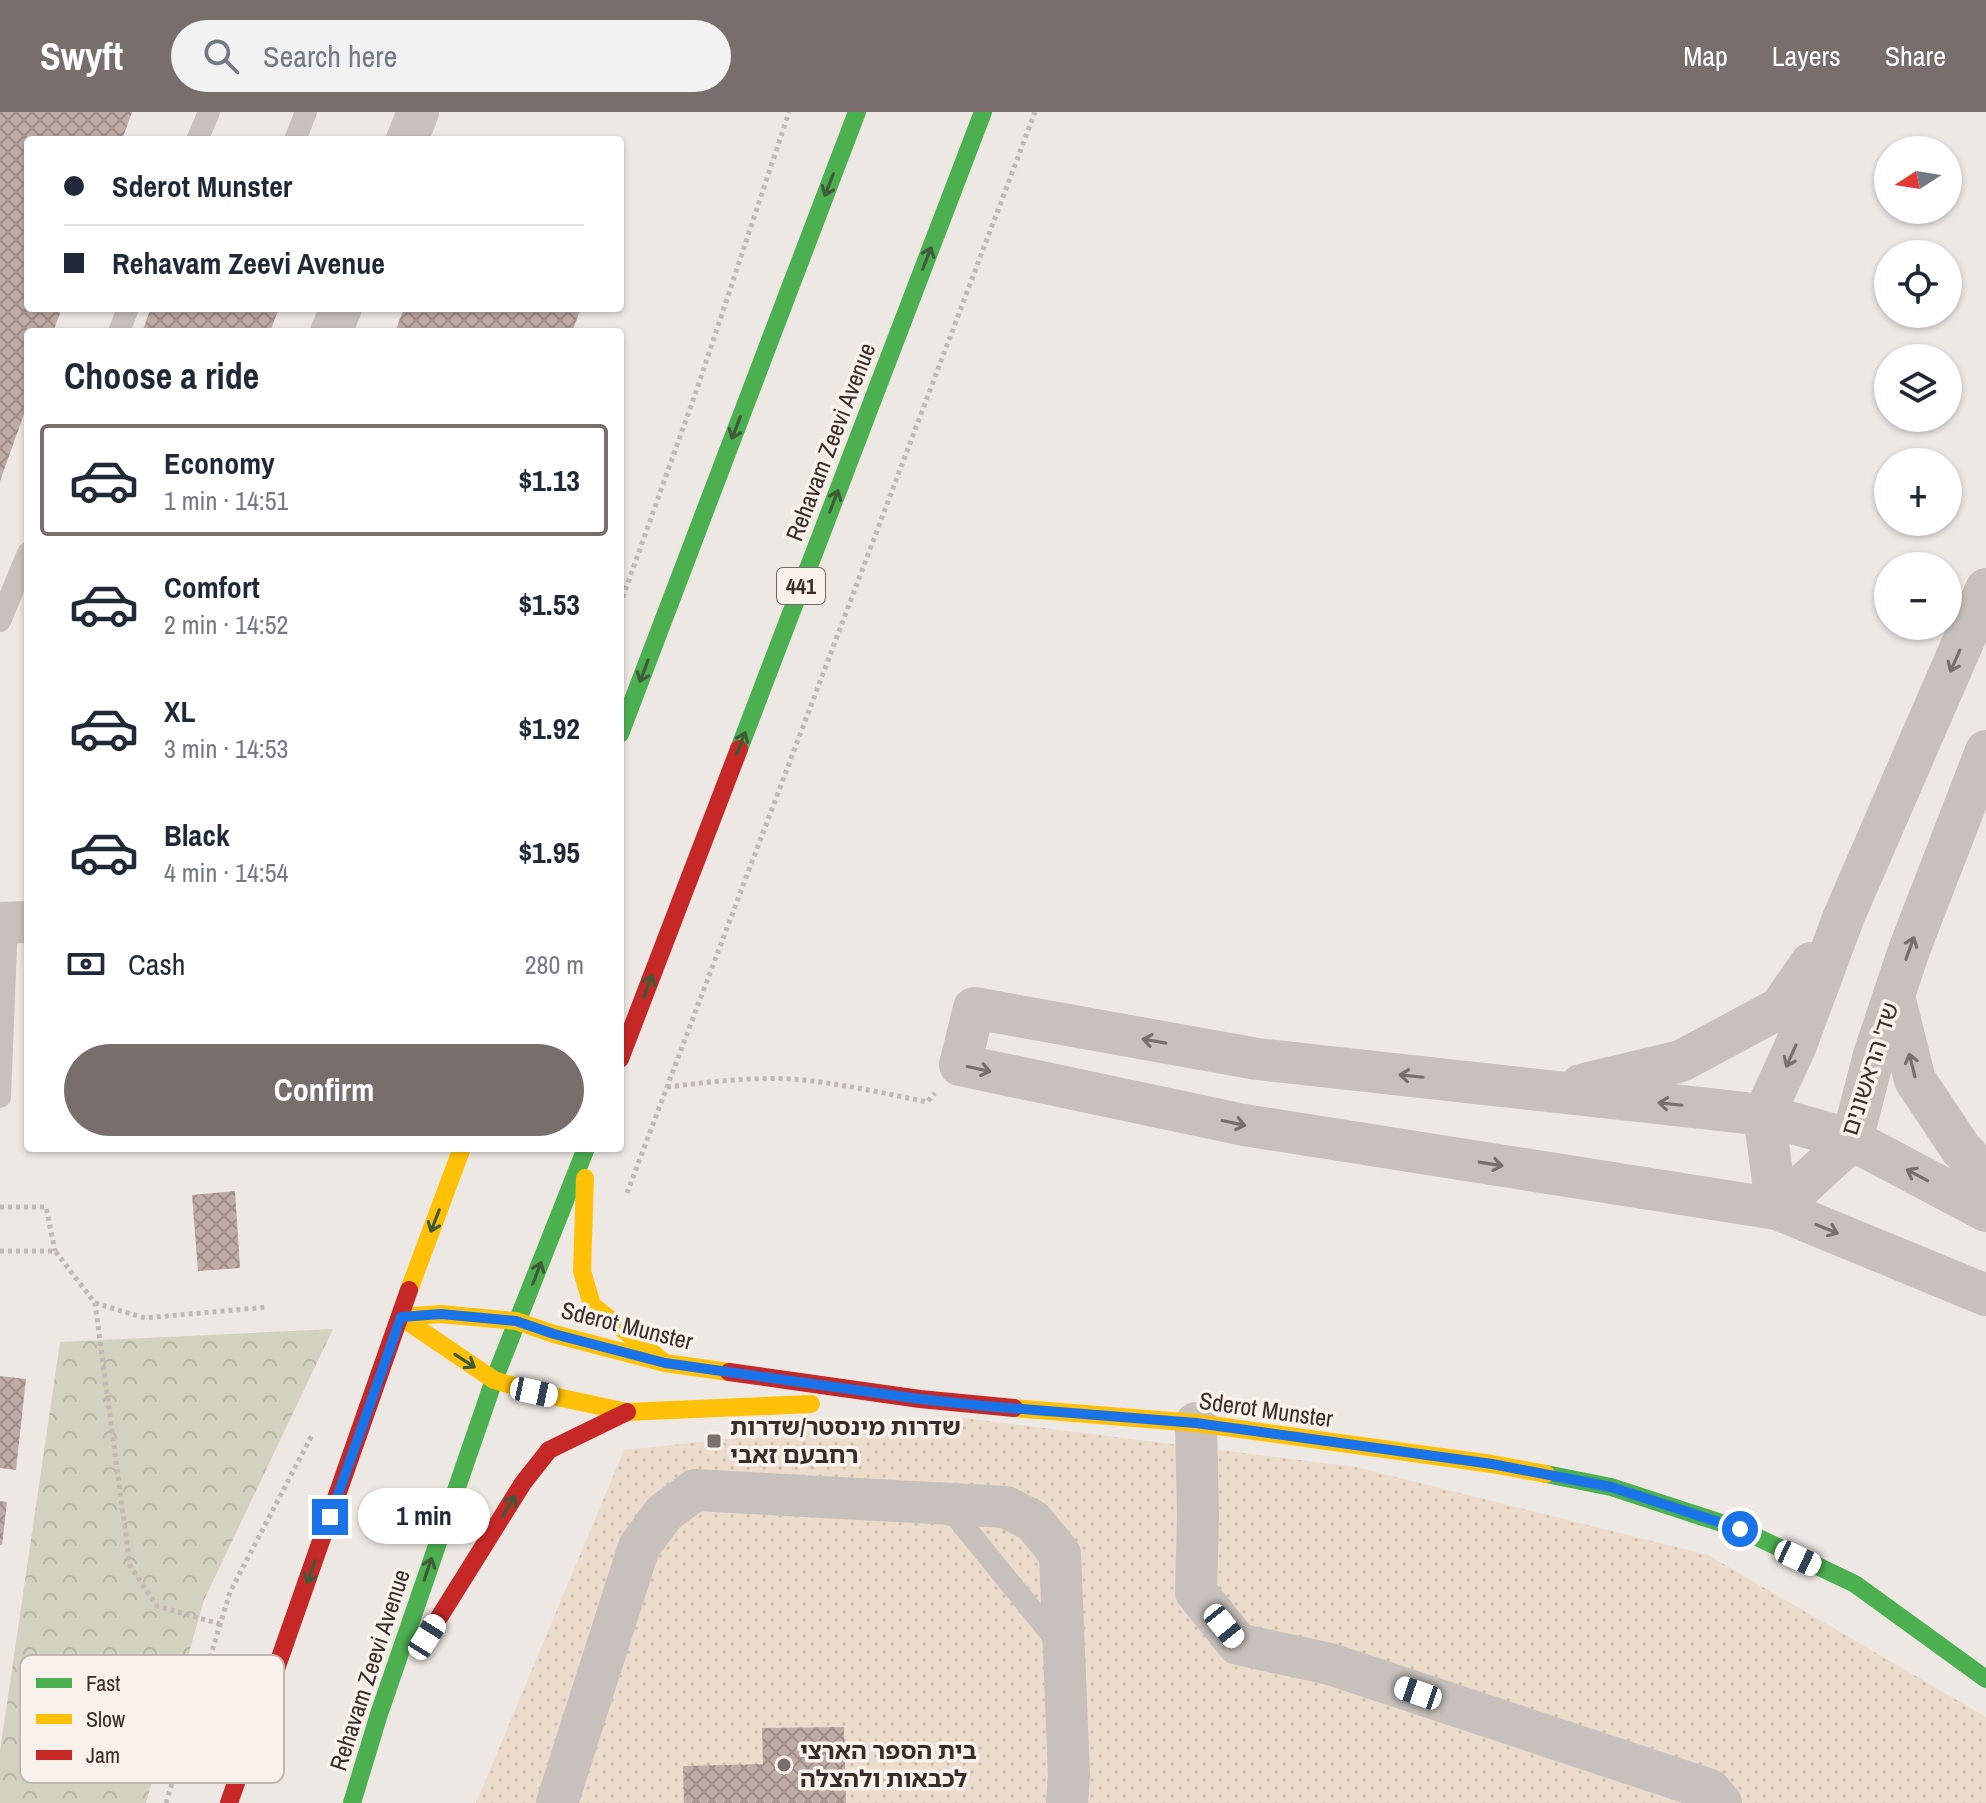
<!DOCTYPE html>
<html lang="en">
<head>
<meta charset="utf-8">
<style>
	body { margin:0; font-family:"Archivo Narrow","Noto Sans Hebrew",sans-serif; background:#f2f2f3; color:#1f2937; height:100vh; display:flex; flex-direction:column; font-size:30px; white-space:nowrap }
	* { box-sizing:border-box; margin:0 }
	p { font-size:26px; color:#747a83 }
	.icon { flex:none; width:44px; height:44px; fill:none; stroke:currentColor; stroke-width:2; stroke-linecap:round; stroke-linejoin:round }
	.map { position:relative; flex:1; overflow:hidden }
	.details { position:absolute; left:24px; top:216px; width:600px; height:824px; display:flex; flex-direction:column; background:#fff; border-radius:8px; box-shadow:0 2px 6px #0004 }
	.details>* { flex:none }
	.top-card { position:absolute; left:24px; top:24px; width:600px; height:176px; border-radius:8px; box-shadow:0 2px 6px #0004; display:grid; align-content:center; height:176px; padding:0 40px; background:#fff }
	.needle { width:52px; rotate:258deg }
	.fabs { position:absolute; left:1874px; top:24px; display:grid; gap:16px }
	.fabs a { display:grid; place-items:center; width:88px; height:88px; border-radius:50%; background:#fff; box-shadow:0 2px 6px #0004; font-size:40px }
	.end { position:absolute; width:36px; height:36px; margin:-18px; border:10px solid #1a73e8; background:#fff; box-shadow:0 0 0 4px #fff }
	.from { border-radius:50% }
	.bubble { position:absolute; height:56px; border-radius:28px; background:#fff; box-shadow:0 2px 6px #0004; font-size:26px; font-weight:700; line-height:56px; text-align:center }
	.car { position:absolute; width:24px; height:48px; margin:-24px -12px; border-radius:10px; box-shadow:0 0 6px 2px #0007; background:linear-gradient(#fff 24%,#345 0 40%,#fff 0 76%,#345 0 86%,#fff 0) }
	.top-card b { display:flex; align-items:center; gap:28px; height:76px; font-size:30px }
	.top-card b+b { border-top:2px solid #e0e1e3 }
	.top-card i { width:20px; height:20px; background:#1f2937 }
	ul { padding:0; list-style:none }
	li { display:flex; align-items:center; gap:24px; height:112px; margin:0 16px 12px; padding:0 24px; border:4px solid transparent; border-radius:8px }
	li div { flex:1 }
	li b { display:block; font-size:30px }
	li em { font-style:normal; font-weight:700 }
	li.current { border-color:#786e6c }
	li>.icon { width:72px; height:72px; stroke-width:1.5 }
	h2 { padding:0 40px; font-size:36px; line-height:96px }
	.pay { display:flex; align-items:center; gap:20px; height:88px; padding:0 40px; font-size:30px }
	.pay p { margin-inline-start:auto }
	.primary-button { display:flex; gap:16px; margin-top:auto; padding:16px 40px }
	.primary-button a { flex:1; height:92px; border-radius:48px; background:#786e6c; color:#fff; font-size:32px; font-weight:700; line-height:92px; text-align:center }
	header { display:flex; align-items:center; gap:48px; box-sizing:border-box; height:112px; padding:0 40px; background:#786e6c; color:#fff }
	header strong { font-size:38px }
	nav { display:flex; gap:44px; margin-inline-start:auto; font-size:28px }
	.search { width:560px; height:72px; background:#f2f2f3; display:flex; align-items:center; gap:20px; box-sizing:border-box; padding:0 28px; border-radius:44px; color:#747a83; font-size:30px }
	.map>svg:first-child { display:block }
</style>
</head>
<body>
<header>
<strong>Swyft</strong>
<div class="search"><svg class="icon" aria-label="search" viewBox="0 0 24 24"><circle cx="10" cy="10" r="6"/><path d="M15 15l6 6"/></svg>Search here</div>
<nav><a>Map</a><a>Layers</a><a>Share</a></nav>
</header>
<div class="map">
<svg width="1986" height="1691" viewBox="0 0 1986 1691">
	<defs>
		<pattern id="sand-dots" width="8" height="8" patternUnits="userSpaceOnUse" patternTransform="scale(2)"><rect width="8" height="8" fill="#ecdccc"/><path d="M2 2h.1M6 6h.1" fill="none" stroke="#cbbdaf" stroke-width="1.8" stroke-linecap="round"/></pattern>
		<pattern id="park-crowns" width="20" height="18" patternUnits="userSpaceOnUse" patternTransform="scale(2)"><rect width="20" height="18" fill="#d1d2bf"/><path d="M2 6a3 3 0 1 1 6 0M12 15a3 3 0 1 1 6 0" fill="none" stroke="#b4b5a4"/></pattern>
		<pattern id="building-cross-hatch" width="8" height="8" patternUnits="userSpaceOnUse" patternTransform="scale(2)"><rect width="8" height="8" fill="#c0aba7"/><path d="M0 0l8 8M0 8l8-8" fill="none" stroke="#9d8c88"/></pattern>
	</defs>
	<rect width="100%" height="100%" fill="#eee8e4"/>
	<path fill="url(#sand-dots)" d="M947,1304L1356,1355L1708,1443L1986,1605V1691H476L624,1338Z"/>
	<path fill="url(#park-crowns)" d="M333,1217L204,1488L146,1691H0V1639L60,1230Z"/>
	<path fill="url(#building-cross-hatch)" d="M0,0H132L122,28H28V196H62L53,220H28V291L0,369Z
		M151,196H279L270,220H142Z
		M404,196H581L572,220H395Z
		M235,1079L240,1156L198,1159L192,1083Z
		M0,1264L26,1267L16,1358L0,1356Z
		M0,1389L7,1390L2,1433H0Z
		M844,1615L846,1691H684L683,1654L763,1652L762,1616Z"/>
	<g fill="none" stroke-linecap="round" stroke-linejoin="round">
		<path stroke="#c0b9b5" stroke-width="5" stroke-dasharray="4 4" stroke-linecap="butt" d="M620,493L697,277L789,0
			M667,975C708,970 749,965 791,967C834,970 884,981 927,990L935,981
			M627,1081L1035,0
			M0,1095H46L55,1139
			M0,1139H55L95,1191L130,1454L157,1494L220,1512
			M95,1191L145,1206L268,1195
			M166,1691L230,1480L312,1323"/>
		<path stroke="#c7c0bc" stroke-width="22" d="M197,28L209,0
			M295,28L306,0
			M119,220L128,196
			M0,509L28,441
			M0,985L7,811
			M946,1392L1060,1533"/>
		<path stroke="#c7c0bc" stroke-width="42" d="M407,28L418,0
			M331,220L341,196
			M0,811L28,810
			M1894,884L1915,968L1961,1037L1986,1063
			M1581,973L1681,949L1780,896L1811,851
			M1777,1097L1764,1003L1796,933L1844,804L1986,477
			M1777,1097L1852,1028L1874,943L1909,838L1986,639
			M1986,1099L1852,1028L1764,1003L1257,947L974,896L960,953L1244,1013L1777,1097L1986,1183
			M1196,1311L1198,1403L1196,1480L1238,1532L1330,1552L1710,1678L1721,1691
			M557,1691L639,1435L664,1401L695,1378L1006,1395L1033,1409L1060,1442L1069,1663L1067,1691"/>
		<path stroke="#4caf50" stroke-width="18" d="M620,622L857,0
			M739,637L983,0
			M1546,1362L1611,1375L1740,1417L1855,1472L1986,1567
			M352,1691L379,1602L494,1268L586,1036"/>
		<path stroke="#ffc107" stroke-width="18" d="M585,1066L582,1159L592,1193L665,1251
			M409,1178L462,1036
			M401,1205L441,1202L516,1209L554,1222L665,1251L729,1260
			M401,1205L494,1268L534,1280L627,1300L811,1292
			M1014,1296L1196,1311L1492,1352L1546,1362"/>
		<path stroke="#c62828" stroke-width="18" d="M620,947L739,637
			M729,1260L920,1287L1014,1296
			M420,1536L523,1371L549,1338L627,1300
			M229,1691L409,1178"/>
	</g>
	<defs><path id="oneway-shaft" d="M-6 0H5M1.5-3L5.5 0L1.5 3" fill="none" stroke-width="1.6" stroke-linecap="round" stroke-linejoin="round" transform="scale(2)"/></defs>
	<g stroke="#3f5a38">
		<use href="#oneway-shaft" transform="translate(829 73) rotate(111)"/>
		<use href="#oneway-shaft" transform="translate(927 146) rotate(-69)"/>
		<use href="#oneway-shaft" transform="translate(736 316) rotate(111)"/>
		<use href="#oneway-shaft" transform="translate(834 389) rotate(-69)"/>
		<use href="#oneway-shaft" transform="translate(644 559) rotate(111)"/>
		<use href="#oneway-shaft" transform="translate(741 631) rotate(-69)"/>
		<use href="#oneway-shaft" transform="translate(648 874) rotate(-69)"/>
		<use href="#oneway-shaft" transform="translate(435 1109) rotate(111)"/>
		<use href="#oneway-shaft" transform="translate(537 1161) rotate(-69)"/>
		<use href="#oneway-shaft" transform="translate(465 1249) rotate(33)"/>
		<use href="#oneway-shaft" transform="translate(509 1394) rotate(-58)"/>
		<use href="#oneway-shaft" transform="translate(428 1457) rotate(-71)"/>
		<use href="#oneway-shaft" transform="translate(311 1460) rotate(109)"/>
	</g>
	<g stroke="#786f6c">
		<use href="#oneway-shaft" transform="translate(1955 549) rotate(114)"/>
		<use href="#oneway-shaft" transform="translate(1910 836) rotate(-70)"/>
		<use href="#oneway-shaft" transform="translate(1154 929) rotate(-170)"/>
		<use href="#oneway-shaft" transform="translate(1791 944) rotate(114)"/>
		<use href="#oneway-shaft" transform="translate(1912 953) rotate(-104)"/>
		<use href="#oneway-shaft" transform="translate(979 957) rotate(12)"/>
		<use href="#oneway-shaft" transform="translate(1411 964) rotate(-174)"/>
		<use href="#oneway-shaft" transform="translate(1670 992) rotate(-174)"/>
		<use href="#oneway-shaft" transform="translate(1234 1011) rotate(12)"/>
		<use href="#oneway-shaft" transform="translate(1491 1052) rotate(9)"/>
		<use href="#oneway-shaft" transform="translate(1917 1063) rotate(-152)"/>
		<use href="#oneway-shaft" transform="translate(1827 1117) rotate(22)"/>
	</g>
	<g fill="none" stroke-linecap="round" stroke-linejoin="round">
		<path stroke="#1a73e8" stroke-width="10" d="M330,1405L401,1205L441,1202L516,1209L554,1222L665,1251L920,1287L985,1294L1196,1311L1492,1352L1611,1375L1740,1417"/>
	</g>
	<g fill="#786e6c" stroke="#f9f2ec" stroke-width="3">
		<rect x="706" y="1321" width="16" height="16" rx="4"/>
		<circle cx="784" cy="1653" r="8"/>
	</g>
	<g text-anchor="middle" stroke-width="7" stroke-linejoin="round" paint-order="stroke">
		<rect fill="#f9f2ec" stroke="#726865" stroke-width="2" x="777" y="456" width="48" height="36" rx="6"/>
		<g font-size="22" font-weight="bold" fill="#382d2b">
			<text x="801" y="482">441</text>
		</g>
		<g font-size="24" fill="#382d2b" stroke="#f9f2ec">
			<text transform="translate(831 330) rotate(-69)" y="8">Rehavam Zeevi Avenue</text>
			<text transform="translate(1870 957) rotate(-72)" y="8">שד' הראשונים</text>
			<text transform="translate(627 1214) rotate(14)" y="8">Sderot Munster</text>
			<text transform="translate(1266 1298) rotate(8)" y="8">Sderot Munster</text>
			<text transform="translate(370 1558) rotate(-72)" y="8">Rehavam Zeevi Avenue</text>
		</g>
		<g font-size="24" font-weight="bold" fill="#382d2b" stroke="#f9f2ec" text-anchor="start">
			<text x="730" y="1323">שדרות מינסטר/שדרות<tspan x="730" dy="28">רחבעם זאבי</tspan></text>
			<text x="800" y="1647">בית הספר הארצי<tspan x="800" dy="28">לכבאות ולהצלה</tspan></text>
		</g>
	</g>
	<rect x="20" y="1543" width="264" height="128" rx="12" fill="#f9f2ec" stroke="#bfb7b2" stroke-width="2"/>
	<rect x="36" y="1566" width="36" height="10" fill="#4caf50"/>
	<rect x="36" y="1602" width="36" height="10" fill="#ffc107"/>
	<rect x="36" y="1638" width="36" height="10" fill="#c62828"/>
	<g font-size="22" fill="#382d2b">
		<text x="86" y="1579">Fast</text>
		<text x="86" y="1615">Slow</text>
		<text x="86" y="1651">Jam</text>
	</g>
</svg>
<div class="fabs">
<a><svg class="needle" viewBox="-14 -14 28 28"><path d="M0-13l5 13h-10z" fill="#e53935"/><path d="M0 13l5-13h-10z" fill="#747a83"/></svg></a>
<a><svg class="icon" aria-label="locate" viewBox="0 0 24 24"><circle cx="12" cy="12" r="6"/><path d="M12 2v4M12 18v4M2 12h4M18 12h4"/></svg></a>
<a><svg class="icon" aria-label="layers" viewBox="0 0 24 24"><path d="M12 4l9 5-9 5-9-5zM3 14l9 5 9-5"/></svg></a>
<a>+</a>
<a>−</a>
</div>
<i class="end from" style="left:1740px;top:1417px"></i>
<i class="end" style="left:330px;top:1405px"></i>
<div class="bubble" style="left:358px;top:1376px;width:132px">1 min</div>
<i class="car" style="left:534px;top:1280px;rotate:102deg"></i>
<i class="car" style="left:1798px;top:1446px;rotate:115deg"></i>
<i class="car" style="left:1224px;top:1514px;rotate:141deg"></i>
<i class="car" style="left:427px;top:1525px;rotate:32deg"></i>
<i class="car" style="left:1418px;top:1581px;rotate:289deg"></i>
<div class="top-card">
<b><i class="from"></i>Sderot Munster</b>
<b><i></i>Rehavam Zeevi Avenue</b>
</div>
<section class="details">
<h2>Choose a ride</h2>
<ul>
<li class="current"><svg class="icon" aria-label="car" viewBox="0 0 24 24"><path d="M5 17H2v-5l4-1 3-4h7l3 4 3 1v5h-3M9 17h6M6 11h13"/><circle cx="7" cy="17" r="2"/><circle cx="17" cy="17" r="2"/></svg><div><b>Economy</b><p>1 min · 14:51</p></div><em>$1.13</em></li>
<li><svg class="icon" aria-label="car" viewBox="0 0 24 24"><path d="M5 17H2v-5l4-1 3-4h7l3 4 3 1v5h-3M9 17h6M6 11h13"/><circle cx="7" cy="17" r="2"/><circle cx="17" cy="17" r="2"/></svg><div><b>Comfort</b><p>2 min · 14:52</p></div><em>$1.53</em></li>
<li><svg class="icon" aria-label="car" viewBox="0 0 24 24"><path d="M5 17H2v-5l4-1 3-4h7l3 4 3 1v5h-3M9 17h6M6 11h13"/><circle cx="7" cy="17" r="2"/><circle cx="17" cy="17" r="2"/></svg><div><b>XL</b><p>3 min · 14:53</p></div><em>$1.92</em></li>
<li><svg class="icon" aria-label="car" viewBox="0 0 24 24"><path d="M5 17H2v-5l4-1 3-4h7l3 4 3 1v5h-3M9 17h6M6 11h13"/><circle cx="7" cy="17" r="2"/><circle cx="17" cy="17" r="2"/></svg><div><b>Black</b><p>4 min · 14:54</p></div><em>$1.95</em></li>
</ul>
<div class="pay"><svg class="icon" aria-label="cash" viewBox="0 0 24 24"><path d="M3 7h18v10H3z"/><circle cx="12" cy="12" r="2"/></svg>Cash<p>280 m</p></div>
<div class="primary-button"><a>Confirm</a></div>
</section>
</div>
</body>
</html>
